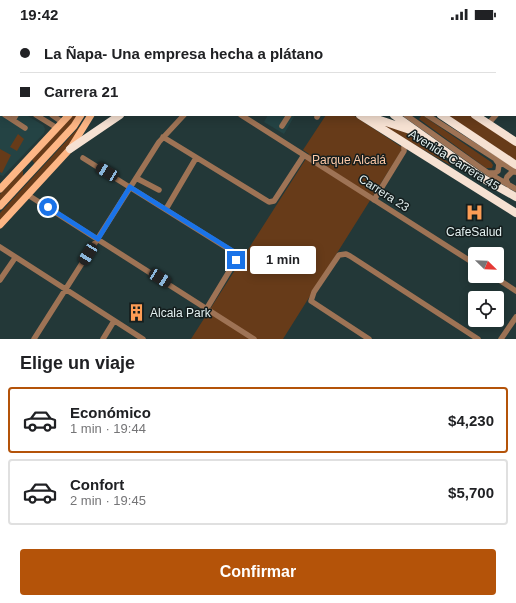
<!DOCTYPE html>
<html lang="es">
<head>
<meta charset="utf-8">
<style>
	body { margin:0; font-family:Arial,sans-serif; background:#f2f2f2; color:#202124; height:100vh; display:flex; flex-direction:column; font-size:15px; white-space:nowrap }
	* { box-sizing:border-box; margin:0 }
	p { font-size:13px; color:#757577 }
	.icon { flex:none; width:22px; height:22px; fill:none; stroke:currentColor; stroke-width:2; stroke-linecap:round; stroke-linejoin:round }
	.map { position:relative; height:311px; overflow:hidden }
	.drawer { display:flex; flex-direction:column; background:#fff; flex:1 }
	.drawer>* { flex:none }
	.hud { position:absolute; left:0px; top:0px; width:516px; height:88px; box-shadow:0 2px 10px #0003; display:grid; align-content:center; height:88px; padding:0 20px; background:#fff }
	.needle { width:26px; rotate:113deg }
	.tools { position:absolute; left:468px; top:219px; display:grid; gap:8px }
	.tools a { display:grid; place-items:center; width:36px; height:36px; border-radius:4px; background:#fff; box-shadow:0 2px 10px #0003; font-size:20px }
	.end { position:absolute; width:18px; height:18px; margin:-9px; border:5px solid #1a73e8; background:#fff; box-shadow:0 0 0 2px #fff }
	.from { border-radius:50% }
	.bubble { position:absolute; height:28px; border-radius:4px; background:#fff; box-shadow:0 2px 10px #0003; font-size:13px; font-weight:800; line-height:28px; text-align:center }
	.car { position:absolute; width:12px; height:24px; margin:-12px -6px; border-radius:5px; box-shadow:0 0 3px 1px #0007; background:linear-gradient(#222 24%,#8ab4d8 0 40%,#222 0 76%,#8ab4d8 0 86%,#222 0) }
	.hud b { display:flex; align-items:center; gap:14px; height:38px; font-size:15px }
	.hud b+b { border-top:1px solid #e0e0e0 }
	.hud i { width:10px; height:10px; background:#202124 }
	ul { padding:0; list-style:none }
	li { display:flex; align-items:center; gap:12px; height:66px; margin:0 8px 6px; padding:0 12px; border:2px solid #e0e0e0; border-radius:4px }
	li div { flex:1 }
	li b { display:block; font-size:15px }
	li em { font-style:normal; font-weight:800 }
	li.active { border-color:#b45309 }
	li>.icon { width:36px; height:36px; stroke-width:1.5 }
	h2 { padding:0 20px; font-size:18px; line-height:48px }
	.cta { display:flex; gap:8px; margin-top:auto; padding:8px 20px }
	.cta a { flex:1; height:46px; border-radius:4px; background:#b45309; color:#fff; font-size:16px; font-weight:800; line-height:46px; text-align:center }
	.status { display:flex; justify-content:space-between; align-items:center; height:28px; padding:0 20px; background:#fff; direction:ltr }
	.status svg { height:11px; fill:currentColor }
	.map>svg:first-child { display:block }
</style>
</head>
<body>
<div class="status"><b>19:42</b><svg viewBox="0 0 49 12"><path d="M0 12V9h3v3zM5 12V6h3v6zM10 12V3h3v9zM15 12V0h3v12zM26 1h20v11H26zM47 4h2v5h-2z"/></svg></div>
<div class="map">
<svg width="516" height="311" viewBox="0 0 516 311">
	<rect width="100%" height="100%" fill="#233838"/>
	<path fill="#244344" d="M0,71L1,87H26L43,97L45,101L44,105L3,148L0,147Z
		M268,87H295L284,106L264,94Z"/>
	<path fill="#673b19" d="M73,87H80L35,136L32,132Z
		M326,87H353L403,120L283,311H191L309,126L303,122Z
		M422,87L491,134L493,137L492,140H486L419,91Z
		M446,87H471L516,116V133Z
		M375,94L398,100L410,107L451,136L450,137Z
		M80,98L82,100L76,110L0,195V185Z
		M18,106L24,111L17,123L10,119Z
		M0,121L11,127L2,145L0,144Z
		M23,142V149L0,175V166Z"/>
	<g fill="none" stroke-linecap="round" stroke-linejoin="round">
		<path stroke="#9e7355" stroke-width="5.5" d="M273,0L275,1
			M291,0L293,1
			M433,0L435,1
			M10,1V0
			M71,1V0
			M411,1L412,0
			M491,1L492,0
			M0,22H1
			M0,55H1
			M0,64H1
			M515,66L516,65
			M0,84L1,85
			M5,87L25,100
			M36,87L57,100
			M52,87L62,94
			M241,87L475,236
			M406,87L488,145L516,161
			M427,87L516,144
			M317,89L318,87
			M13,92L16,87
			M488,96L496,87
			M282,98L289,87
			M163,109L269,174L274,173L304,127
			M83,130L235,225L236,232L207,280
			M488,145H495L498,143L499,136L496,132
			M136,150L159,162
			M509,158L506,152L507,149L512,144H516
			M28,167L254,311
			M374,172L404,123V115
			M166,181L196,130
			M0,219L143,311
			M493,248L516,263
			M0,252L15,230
			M34,311L159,114L184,87
			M103,311L114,293
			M369,311L311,273L314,264L339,227L346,226L350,228L478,311
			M501,311L516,289"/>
		<path stroke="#fdb685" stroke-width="7" d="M131,1L132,0
			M141,1V0
			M0,161L69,87
			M0,178L74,98L81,87
			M0,197L70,121L91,87"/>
		<path stroke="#f6e1d2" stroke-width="8" d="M100,0L101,1
			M242,0L243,1
			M258,0L260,1
			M305,0L306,1
			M338,0L340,1
			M223,1V0
			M360,87L516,185
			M365,87L410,102
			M394,87L484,151L516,169
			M441,87L516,137
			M475,87L516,114
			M70,121L120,87"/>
	</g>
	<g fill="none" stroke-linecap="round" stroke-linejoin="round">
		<path stroke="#1a73e8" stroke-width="5" d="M48,179L98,211L130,159L233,223L236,227V232"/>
	</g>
	<defs>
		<symbol id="hospital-bare" viewBox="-9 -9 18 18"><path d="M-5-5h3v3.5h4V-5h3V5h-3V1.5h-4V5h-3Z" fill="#fd9d55" stroke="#141d1d" stroke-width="2.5" paint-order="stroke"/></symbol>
		<symbol id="building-bare" viewBox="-9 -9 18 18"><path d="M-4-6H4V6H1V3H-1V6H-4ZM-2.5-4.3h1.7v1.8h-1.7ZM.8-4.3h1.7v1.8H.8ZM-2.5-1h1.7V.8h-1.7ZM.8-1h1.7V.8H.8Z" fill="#fd9d55" stroke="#141d1d" stroke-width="2.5" paint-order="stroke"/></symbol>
	</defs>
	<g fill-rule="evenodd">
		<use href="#hospital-bare" x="462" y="172" width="25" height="25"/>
		<use href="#building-bare" x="124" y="272" width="25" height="25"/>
	</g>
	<g text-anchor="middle" stroke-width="3" stroke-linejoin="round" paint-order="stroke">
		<g font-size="12" fill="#fecaa8" stroke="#141d1d">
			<text x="349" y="136">Parque Alcalá</text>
		</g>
		<g font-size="12" fill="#e3f0f0" stroke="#141d1d">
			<text transform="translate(454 132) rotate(32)" y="4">Avenida Carrera 45</text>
			<text transform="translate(384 165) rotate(33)" y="4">Carrera 23</text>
		</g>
		<g font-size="12" fill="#e3f0f0" stroke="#141d1d">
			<text x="474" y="208">CafeSalud</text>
			<text x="150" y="289" text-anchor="start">Alcala Park</text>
		</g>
	</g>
</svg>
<div class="tools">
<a><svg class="needle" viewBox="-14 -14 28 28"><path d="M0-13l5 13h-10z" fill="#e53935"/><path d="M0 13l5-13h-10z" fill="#757577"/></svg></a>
<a><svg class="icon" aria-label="locate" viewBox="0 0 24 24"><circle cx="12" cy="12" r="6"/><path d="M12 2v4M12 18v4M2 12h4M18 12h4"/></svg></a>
</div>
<i class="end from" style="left:48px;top:179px"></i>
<i class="end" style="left:236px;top:232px"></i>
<div class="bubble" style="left:250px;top:218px;width:66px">1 min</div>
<i class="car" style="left:107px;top:144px;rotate:301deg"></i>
<i class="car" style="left:88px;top:226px;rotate:212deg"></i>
<i class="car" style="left:160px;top:250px;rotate:122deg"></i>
<div class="hud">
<b><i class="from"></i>La Ñapa- Una empresa hecha a plátano</b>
<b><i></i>Carrera 21</b>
</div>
</div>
<section class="drawer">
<h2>Elige un viaje</h2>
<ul>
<li class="active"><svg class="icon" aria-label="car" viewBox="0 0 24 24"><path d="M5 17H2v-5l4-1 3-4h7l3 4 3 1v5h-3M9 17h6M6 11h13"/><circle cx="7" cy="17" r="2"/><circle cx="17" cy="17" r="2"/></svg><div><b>Económico</b><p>1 min · 19:44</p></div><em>$4,230</em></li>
<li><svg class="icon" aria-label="car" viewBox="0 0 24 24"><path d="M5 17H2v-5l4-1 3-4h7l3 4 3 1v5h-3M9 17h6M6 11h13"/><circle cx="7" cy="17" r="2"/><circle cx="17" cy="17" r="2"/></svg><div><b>Confort</b><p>2 min · 19:45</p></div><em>$5,700</em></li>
</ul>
<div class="cta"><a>Confirmar</a></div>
</section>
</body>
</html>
